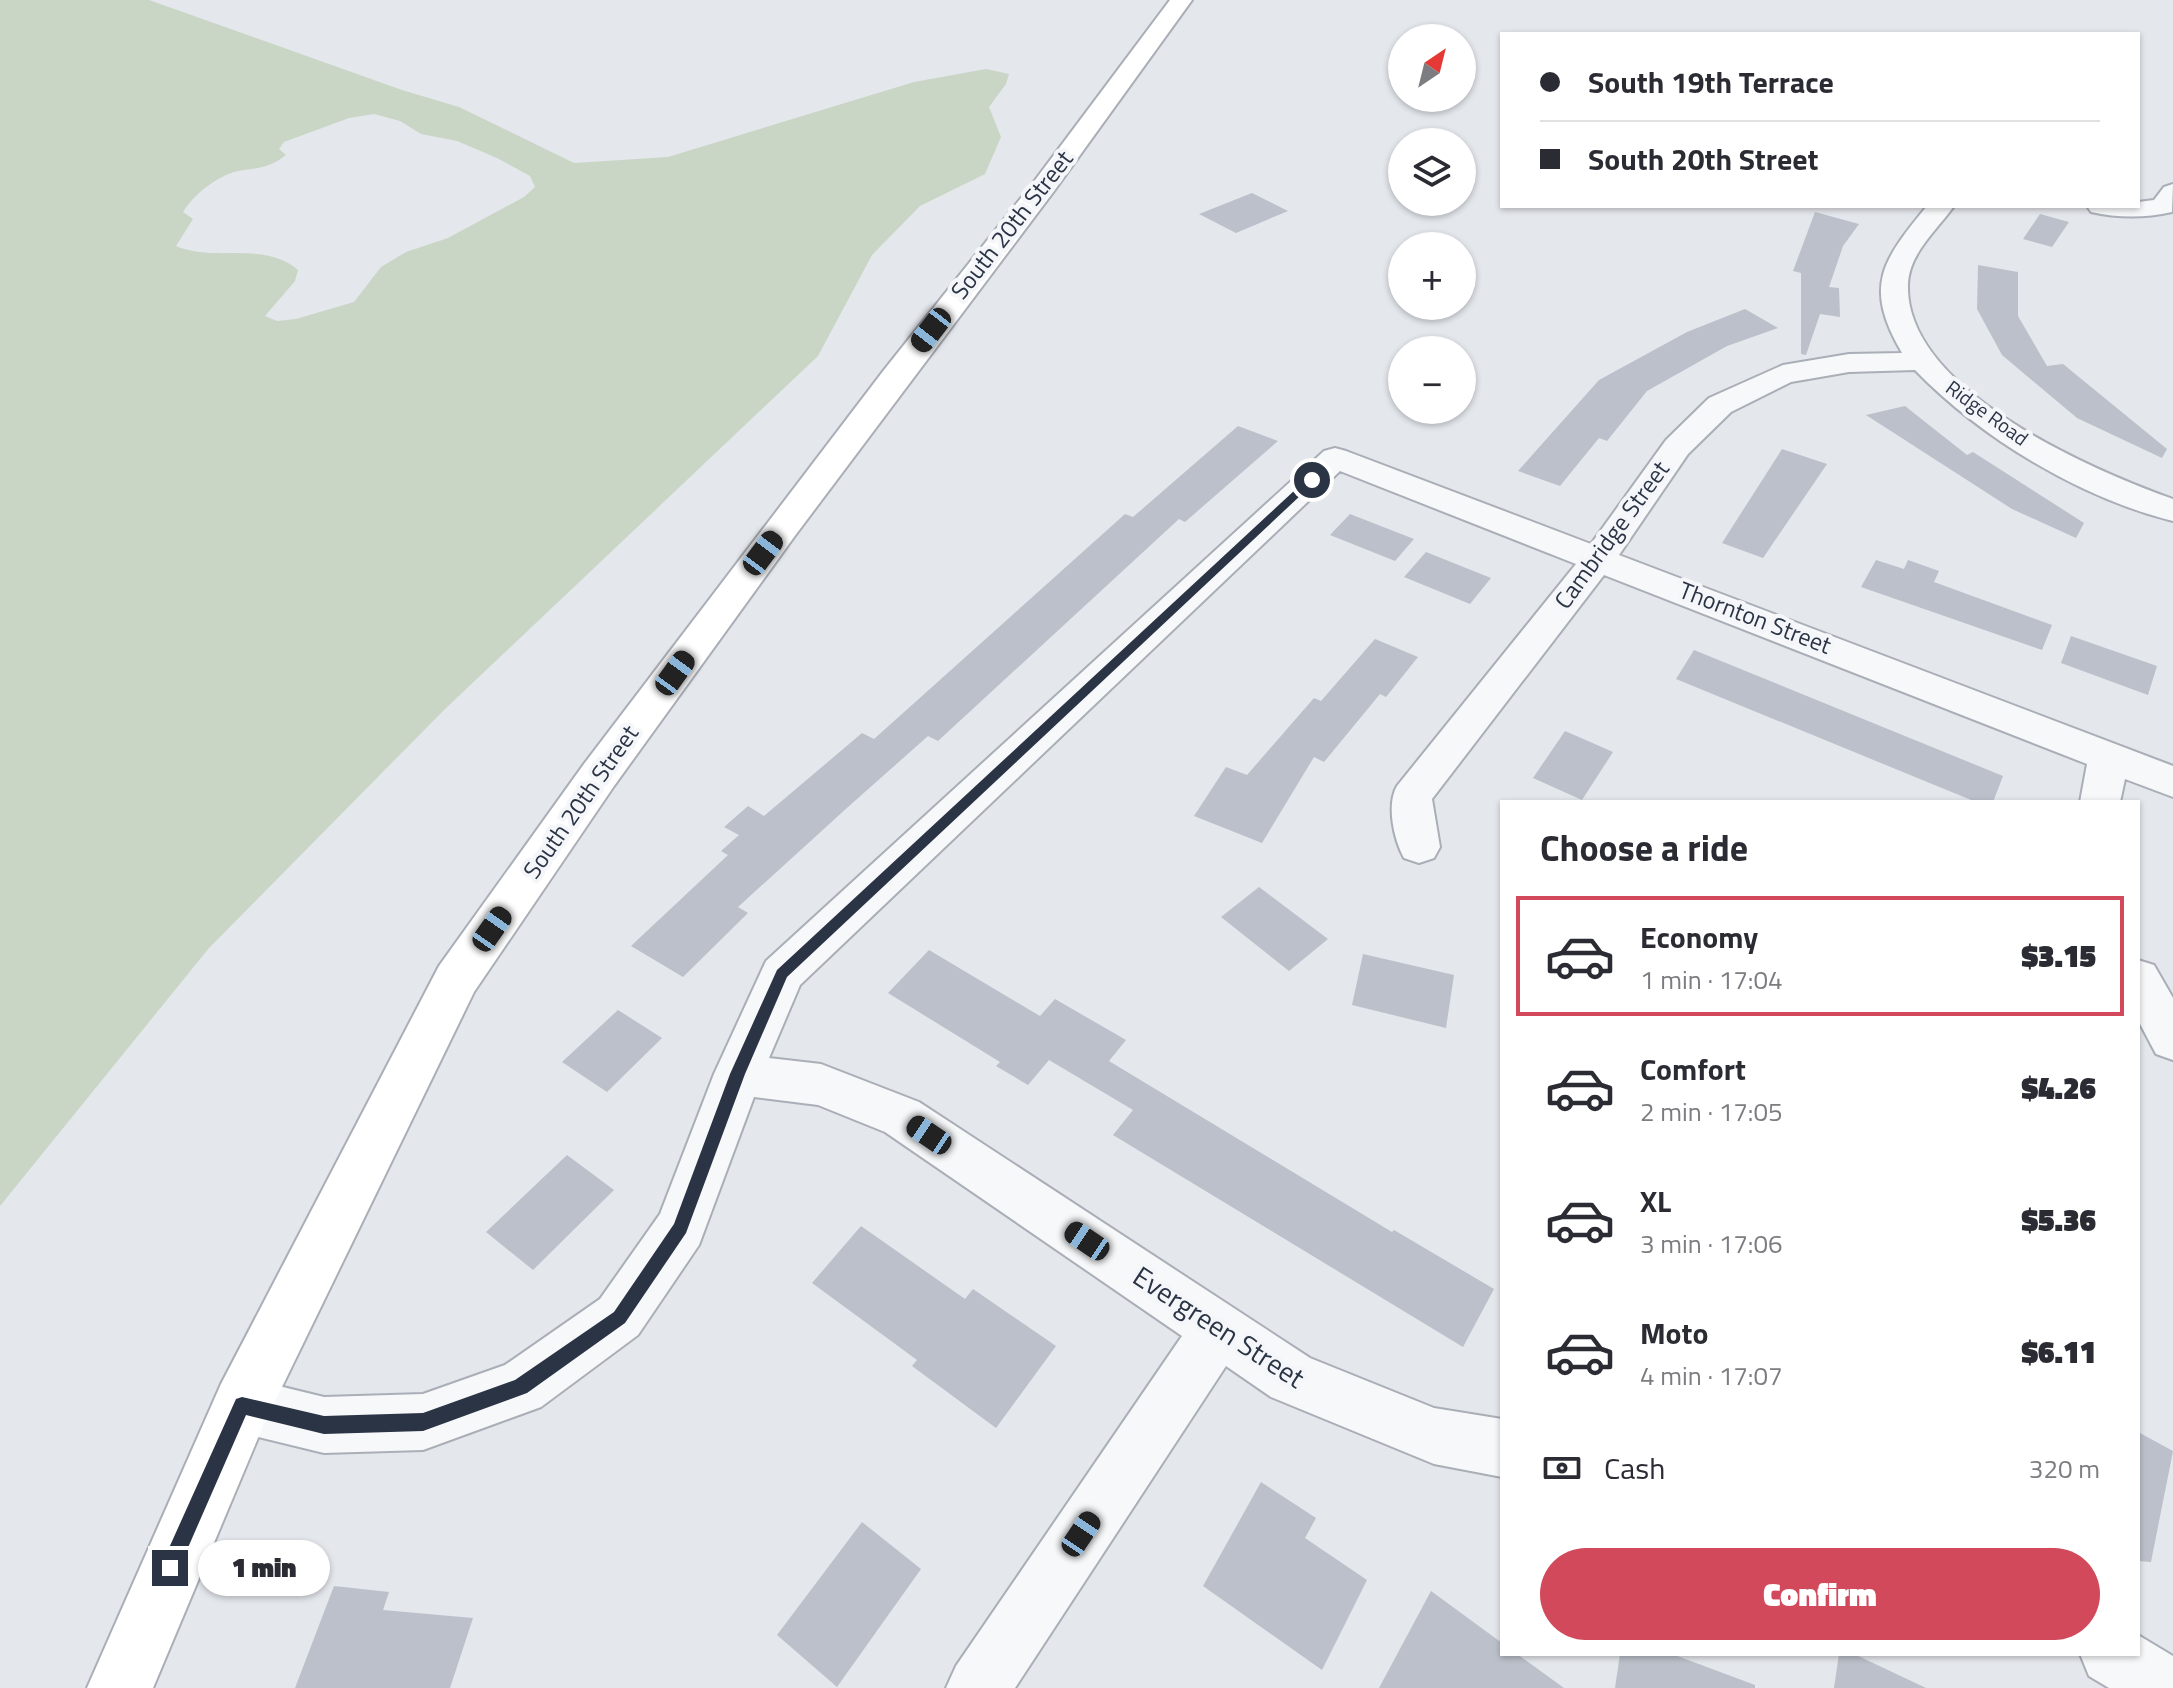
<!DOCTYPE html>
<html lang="en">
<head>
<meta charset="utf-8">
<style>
	body { margin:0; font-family:"Titillium Web",sans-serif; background:#f7f7f7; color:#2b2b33; height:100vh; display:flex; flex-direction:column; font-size:30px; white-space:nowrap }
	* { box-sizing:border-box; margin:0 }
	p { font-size:26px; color:#7c7c81 }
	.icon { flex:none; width:44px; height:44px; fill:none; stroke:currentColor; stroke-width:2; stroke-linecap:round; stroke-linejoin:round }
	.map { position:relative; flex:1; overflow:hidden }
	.side { position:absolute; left:1500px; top:800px; width:640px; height:856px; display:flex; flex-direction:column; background:#fff; border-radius:0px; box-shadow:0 2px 6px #0004 }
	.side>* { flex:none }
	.top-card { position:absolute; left:1500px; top:32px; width:640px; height:176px; border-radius:0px; box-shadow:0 2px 6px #0004; display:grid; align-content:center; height:176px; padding:0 40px; background:#fff }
	.needle { width:52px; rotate:35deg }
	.buttons { position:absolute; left:1388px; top:24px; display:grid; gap:16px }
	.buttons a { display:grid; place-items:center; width:88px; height:88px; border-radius:50%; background:#fff; box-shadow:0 2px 6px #0004; font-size:40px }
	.end { position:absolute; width:36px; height:36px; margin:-18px; border:10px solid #2b3445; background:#fff; box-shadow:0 0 0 4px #fff }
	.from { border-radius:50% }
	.bubble { position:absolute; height:56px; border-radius:28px; background:#fff; box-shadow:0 2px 6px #0004; font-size:26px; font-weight:800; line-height:56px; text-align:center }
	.car { position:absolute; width:24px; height:48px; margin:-24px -12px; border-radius:10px; box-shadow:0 0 6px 2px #0007; background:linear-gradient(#222 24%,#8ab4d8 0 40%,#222 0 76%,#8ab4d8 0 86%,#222 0) }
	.top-card b { display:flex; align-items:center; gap:28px; height:76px; font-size:30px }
	.top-card b+b { border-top:2px solid #e1e1e2 }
	.top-card i { width:20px; height:20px; background:#2b2b33 }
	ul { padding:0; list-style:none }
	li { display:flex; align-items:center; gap:24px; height:120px; margin:0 16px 12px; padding:0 24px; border:4px solid transparent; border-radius:0px }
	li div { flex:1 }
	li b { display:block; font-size:30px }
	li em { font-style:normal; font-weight:800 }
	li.active { border-color:#d1495b }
	li>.icon { width:72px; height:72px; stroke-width:1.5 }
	h2 { padding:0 40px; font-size:36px; line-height:96px }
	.pay { display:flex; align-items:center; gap:20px; height:88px; padding:0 40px; font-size:30px }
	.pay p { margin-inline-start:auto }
	.action { display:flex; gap:16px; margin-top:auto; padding:16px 40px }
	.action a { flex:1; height:92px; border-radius:48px; background:#d1495b; color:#fff; font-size:32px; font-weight:800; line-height:92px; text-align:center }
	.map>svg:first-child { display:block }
</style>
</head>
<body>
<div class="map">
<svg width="2173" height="1688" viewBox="0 0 2173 1688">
	<rect width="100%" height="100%" fill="#e4e7ec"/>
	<path fill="#c9d6c5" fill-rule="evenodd" d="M0,0H149L402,90L459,107L574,163L668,157L914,82L986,69L1009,74L1006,84L989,107L1001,137L985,174L920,206L872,255L818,356L444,710L209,948L0,1206ZM374,114L400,121L421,134L457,141L497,158L530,176L535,187L524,197L448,238L406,252L381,267L354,302L296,319L277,321L265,316L295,281L298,270C263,240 215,263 176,246L193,219L183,212C194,194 217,176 238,171C257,168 270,168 286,155L279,149L284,142L349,118Z"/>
	<path fill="#bbc0ca" d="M1252,193L1288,211L1236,233L1199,214Z
		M1815,212L1859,224L1843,246L1829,287L1839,288L1840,317L1820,314L1806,355L1801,354V273L1793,271Z
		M2040,214L2069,222L2052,247L2023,239Z
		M1978,265L2018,272V316L2047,366L2063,364L2167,449L2162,458L2077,418L2002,355L1977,309Z
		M1745,309L1778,328L1727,346L1647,391L1607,441L1599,438L1560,486L1518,471L1599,380L1687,332Z
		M1905,406L1967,455L1973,452L2084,523L2076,538L2012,509L1866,415Z
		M1238,426L1278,441L1185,522L1179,519L938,741L928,736L848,807L738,907L748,913L683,977L631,946L728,855L721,851L739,835L724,827L748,806L764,816L862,733L874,739L1125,514L1133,517Z
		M1782,449L1827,464L1763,558L1722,543Z
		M1350,514L1414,539L1395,561L1330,535Z
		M1426,552L1491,578L1470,604L1404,577Z
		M1876,560L1904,569L1908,560L1939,571L1934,582L2052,625L2042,650L1861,587Z
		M2071,636L2157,666L2148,695L2061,663Z
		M1375,639L1418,657L1386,697L1380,694L1324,762L1314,757L1262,843L1194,816L1226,767L1247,775L1314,698L1321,701Z
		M1694,650L2003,776L1993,802H1976L1676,679Z
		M1565,731L1613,752L1582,800L1533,778Z
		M1259,887L1328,939L1289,971L1221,917Z
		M929,950L1040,1016L1055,999L1126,1040L1109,1061L1392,1232L1394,1230L1494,1289L1463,1347L1113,1135L1133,1110L1049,1060L1028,1085L996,1066L1000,1062L888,993Z
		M1363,954L1454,975L1446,1028L1352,1005Z
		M618,1010L662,1038L607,1092L562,1062Z
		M567,1155L614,1190L533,1270L486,1232Z
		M861,1226L965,1299L973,1289L1056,1346L996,1428L912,1366L917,1360L812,1283Z
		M2138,1432L2173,1451L2151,1562L2138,1561Z
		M1261,1482L1316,1518L1305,1538L1367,1580L1322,1670L1203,1586Z
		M862,1522L921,1569L837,1687L777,1635Z
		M334,1586L389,1592L383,1610L473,1618L450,1688H295Z
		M1431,1591L1502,1643V1654H1517L1564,1688H1379Z
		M1620,1654H1672L1755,1685V1688H1615Z
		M1839,1654H1854L1926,1688H1834Z"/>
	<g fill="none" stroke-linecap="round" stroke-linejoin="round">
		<defs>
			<path id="street" d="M2173,184L2172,212C2145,218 2118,218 2091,212L2087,206H2138V202L2154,200L2164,187Z
				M1927,206H1954C1938,229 1909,253 1908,284C1904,389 2091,470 2173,499V521C2080,498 1981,438 1915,370L1849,372L1791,382L1731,412L1688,454L1619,555L2173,766V797L2125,779L2120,802H2080L2087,764L1604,575L1432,799L1440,847L1434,858L1419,863L1404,858C1394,840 1386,805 1397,786L1576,564L1340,471L800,985L769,1058L821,1064L919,1102L1310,1358L1434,1408L1502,1419V1477L1434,1464L1271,1397L1226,1366L1015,1688H946L956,1666L1182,1336L885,1132L818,1105L754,1097L699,1245L638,1335L541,1407L423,1450L324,1453L242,1433L222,1425L214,1405L222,1385L242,1377L324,1397L423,1394L505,1365L600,1299L660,1214L714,1074L766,961L1324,451L1335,448L1346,451L1591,544L1666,440L1709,398L1783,365L1849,354L1902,353C1863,286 1882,261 1927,206Z
				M2138,960L2154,965L2173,998V1060L2156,1054L2138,1020Z
				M2138,1635L2173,1656V1688H2109L2089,1676L2080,1654H2138Z"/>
			<path id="secondary" d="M1170,0H1192L1054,191L794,537L614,786L474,992L263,1426L153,1688H87L221,1384L439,966L584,764L884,370L1036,179Z"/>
		</defs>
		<use href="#street" stroke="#a9aeb7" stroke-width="4"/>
		<use href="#secondary" stroke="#a9aeb7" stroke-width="4"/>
		<use href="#street" fill="#f7f8fa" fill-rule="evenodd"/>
		<use href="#secondary" fill="#fff" fill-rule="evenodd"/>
	</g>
	<path fill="#2b3445" d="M1309,477L1317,480L787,977L745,1074L686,1233L625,1323L527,1393L423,1431L324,1434L246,1415L176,1575L170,1577L163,1575L160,1568L236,1399L242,1397L324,1416L423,1413L515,1380L614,1312L674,1224L730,1074L777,970Z"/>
	<g text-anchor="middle" stroke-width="8" stroke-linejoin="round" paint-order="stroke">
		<g font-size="20" fill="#2b3445" stroke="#f4f6f9">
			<text transform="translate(1987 413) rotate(36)" y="7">Ridge Road</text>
		</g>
		<g font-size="24" fill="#2b3445" stroke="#f4f6f9">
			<text transform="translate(1012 225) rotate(-52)" y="8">South 20th Street</text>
			<text transform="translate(1612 535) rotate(-54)" y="8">Cambridge Street</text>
			<text transform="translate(1755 618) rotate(21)" y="8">Thornton Street</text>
			<text transform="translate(581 802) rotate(-55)" y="8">South 20th Street</text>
		</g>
		<g font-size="28" fill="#2b3445" stroke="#f4f6f9">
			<text transform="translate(1219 1327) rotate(33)" y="10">Evergreen Street</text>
		</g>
	</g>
</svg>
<div class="buttons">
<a><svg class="needle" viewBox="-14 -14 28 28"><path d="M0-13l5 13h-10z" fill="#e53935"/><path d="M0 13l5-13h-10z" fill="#7c7c81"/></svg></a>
<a><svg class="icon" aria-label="layers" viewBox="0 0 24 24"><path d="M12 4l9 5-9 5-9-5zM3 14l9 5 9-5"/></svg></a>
<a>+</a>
<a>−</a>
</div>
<i class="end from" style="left:1312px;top:480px"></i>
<i class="end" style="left:170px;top:1568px"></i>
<div class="bubble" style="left:198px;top:1540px;width:132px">1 min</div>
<i class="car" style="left:931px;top:330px;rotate:218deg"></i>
<i class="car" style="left:763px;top:553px;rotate:37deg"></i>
<i class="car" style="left:675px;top:673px;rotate:36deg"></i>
<i class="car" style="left:492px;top:929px;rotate:35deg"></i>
<i class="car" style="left:929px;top:1135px;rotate:304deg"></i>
<i class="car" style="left:1087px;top:1241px;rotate:304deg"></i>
<i class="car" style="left:1081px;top:1534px;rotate:34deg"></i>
<div class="top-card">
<b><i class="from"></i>South 19th Terrace</b>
<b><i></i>South 20th Street</b>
</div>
<section class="side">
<h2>Choose a ride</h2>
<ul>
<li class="active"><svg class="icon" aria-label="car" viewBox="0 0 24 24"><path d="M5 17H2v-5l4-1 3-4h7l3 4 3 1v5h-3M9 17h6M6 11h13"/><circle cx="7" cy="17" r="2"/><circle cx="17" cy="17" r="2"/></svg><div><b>Economy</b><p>1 min · 17:04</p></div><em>$3.15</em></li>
<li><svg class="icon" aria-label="car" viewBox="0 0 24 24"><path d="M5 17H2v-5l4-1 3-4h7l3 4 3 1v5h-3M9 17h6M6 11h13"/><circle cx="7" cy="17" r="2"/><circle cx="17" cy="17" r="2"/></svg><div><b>Comfort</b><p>2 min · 17:05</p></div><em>$4.26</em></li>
<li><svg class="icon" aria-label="car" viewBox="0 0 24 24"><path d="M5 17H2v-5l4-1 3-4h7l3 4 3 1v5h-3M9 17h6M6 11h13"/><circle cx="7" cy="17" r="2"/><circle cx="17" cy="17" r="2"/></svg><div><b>XL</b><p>3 min · 17:06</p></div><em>$5.36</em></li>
<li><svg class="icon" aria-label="car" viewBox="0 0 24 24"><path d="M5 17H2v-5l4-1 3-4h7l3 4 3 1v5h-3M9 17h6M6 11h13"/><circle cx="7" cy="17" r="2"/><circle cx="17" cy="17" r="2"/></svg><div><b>Moto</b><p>4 min · 17:07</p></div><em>$6.11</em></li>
</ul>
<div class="pay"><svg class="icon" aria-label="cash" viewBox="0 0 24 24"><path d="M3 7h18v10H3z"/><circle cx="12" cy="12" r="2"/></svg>Cash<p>320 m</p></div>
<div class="action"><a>Confirm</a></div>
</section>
</div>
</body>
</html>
